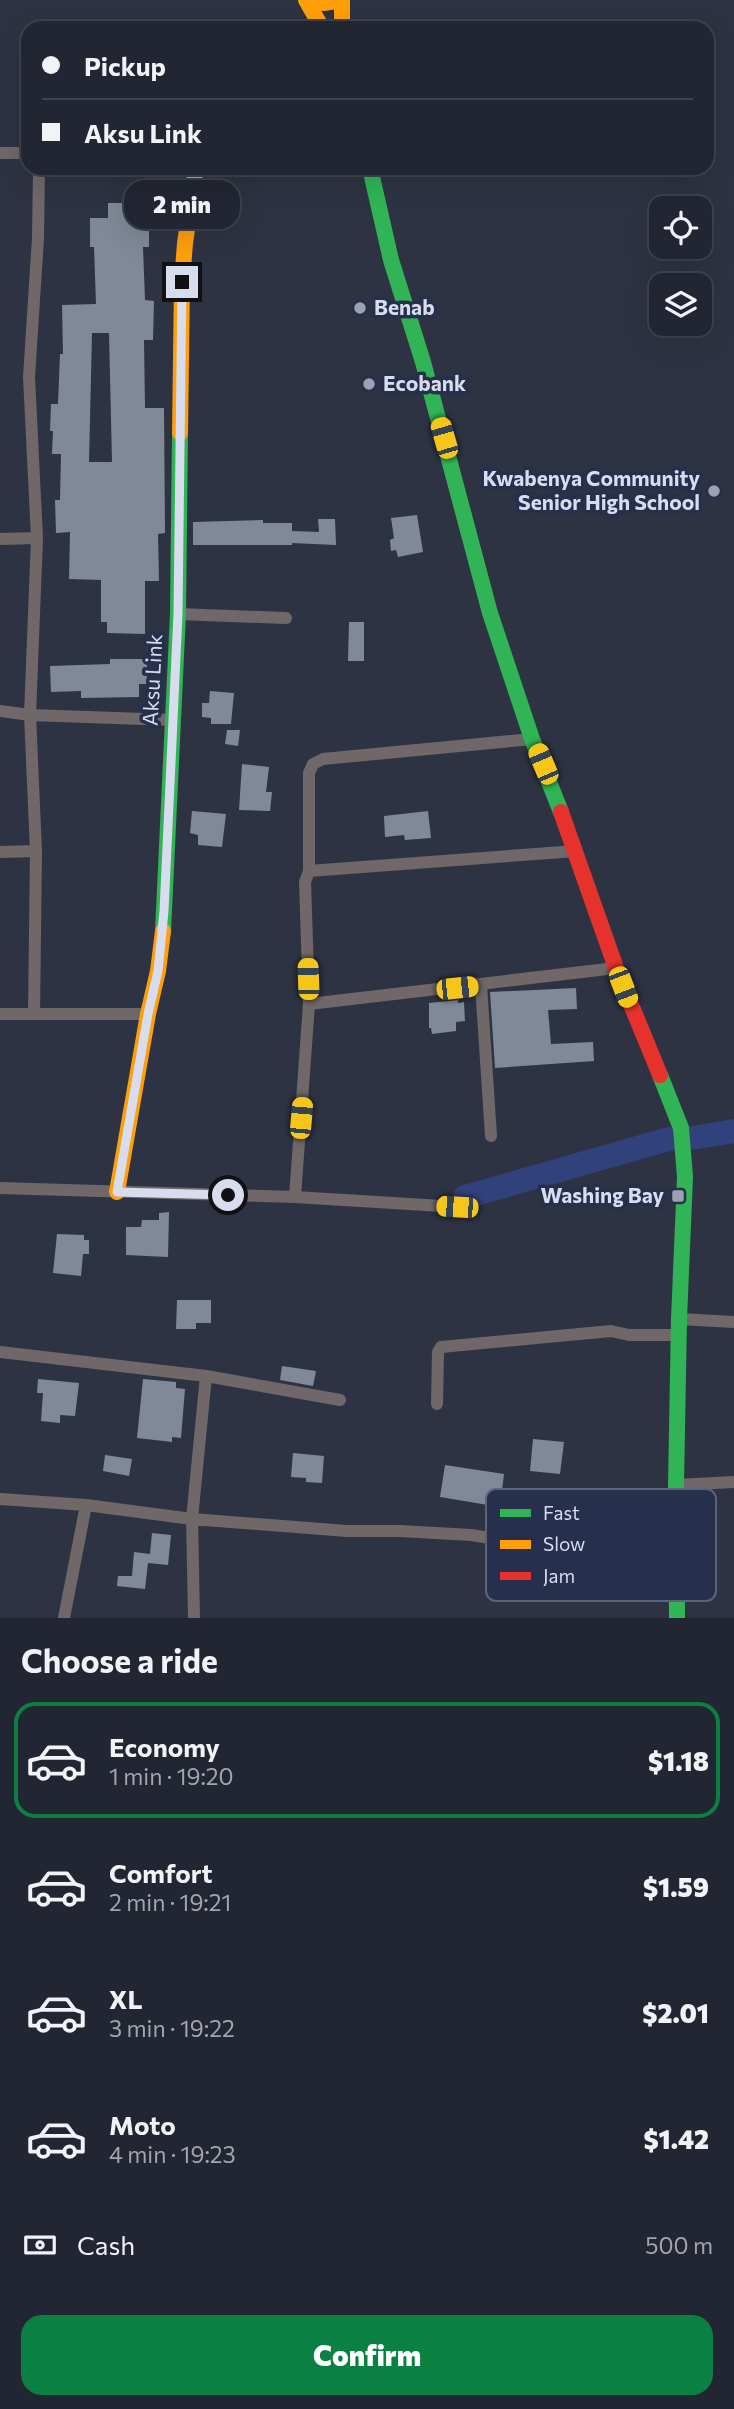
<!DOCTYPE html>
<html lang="en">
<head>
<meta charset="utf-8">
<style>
	body { margin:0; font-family:Commissioner,sans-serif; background:#2e323e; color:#f1f3f6; height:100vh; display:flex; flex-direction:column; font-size:26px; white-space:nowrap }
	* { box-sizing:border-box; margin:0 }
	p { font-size:23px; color:#a2a5ac }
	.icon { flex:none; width:38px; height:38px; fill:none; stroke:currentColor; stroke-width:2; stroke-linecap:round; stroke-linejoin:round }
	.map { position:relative; height:1618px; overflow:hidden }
	.drawer { display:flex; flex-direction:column; background:#222632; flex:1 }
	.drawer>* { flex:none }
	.banner { position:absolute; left:21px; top:21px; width:693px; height:154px; border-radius:21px; box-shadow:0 7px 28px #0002,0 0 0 2px #3f434d; display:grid; align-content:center; height:154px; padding:0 21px; background:#222632 }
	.buttons { position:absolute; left:649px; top:196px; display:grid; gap:14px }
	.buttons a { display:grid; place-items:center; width:63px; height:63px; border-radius:14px; background:#222632; box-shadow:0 7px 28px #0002,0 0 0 2px #3f434d; font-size:35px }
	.end { position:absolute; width:32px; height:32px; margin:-16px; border:9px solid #d7ddef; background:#111; box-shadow:0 0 0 4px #111 }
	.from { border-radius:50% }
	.bubble { position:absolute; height:49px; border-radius:21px; background:#222632; box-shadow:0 7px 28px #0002,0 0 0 2px #3f434d; font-size:23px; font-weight:800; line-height:49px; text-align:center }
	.car { position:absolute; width:21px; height:42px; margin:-21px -10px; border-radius:9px; box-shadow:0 0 5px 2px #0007; background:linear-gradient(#f5c518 24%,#345 0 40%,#f5c518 0 76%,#345 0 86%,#f5c518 0) }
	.banner b { display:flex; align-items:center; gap:24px; height:66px; font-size:26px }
	.banner b+b { border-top:2px solid #3f434d }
	.banner i { width:18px; height:18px; background:#f1f3f6 }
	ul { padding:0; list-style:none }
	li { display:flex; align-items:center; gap:21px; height:116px; margin:0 14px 10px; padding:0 7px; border:4px solid transparent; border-radius:21px }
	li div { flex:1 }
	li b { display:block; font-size:26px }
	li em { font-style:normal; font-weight:800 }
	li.on { border-color:#0b8043 }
	li>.icon { width:63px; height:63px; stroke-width:1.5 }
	h2 { padding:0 21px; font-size:32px; line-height:84px }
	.pay { display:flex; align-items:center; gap:18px; height:77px; padding:0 21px; font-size:26px }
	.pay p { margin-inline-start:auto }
	.action { display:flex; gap:14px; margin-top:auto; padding:14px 21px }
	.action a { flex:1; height:80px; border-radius:21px; background:#0b8043; color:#fff; font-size:28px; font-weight:800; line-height:80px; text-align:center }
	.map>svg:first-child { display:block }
</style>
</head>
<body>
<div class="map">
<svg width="734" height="1618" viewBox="0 0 734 1618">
	<rect width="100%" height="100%" fill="#2e3343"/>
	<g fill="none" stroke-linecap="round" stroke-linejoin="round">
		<path stroke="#31417b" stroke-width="24" d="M691,1138L734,1131
			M465,1197L669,1139"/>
	</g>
	<path fill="#808998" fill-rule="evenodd" d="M108,203H149V247H143L145,300L154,301L153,340H144L145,408H164L165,533L158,534L159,581H145V634L107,633V622H101V580L69,579L70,532L56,533L55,500H60L61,454H52L53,431H50L51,404H58L60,354H63L62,305L96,304L94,247H90V218H108ZM92,333H109L112,462H89Z
		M417,515L423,552L398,557L396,550L391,551L390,540L394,538L391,518Z
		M318,519H335L336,545L292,543V545H193V522L263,520V523H292V531L319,532Z
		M349,622H364V661H348Z
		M110,659H147V684H139V697L81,698V691L51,692L50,666L110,664Z
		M210,691L234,693L231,724H211V718L202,717V703H209Z
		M227,730H240L238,746L225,744Z
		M242,764L269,767L266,792H272L270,811L239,810Z
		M192,811L226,814L222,847L198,845V835L190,833Z
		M428,811L431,838L405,840L404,835L385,837L384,816Z
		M576,988L577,1009L548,1010L551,1044L593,1042L594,1061L495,1068L490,992Z
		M458,1000V1003L464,1002L465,1021L456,1022V1031L432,1034L431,1028H429V1003Z
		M169,1212L168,1257L126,1255V1227H141L142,1220H159V1213Z
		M57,1234L84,1235V1240H89V1254H83L81,1276L53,1273Z
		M177,1300H211V1323H196V1329H176Z
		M282,1366L316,1371L313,1386L280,1380Z
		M38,1379L79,1383L75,1416L60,1415V1423L41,1421L43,1393H37Z
		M143,1379L176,1382V1388L185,1389L181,1438L172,1437V1442L137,1438Z
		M533,1439L564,1442L560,1474L530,1471Z
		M293,1453L324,1456L322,1483L306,1482V1478L291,1477Z
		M105,1455L132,1459L129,1476L103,1471Z
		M445,1465L504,1474L500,1507L440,1497Z
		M152,1533L171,1535L168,1565L148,1563L145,1589L117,1586L118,1576H132L134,1552L150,1554Z"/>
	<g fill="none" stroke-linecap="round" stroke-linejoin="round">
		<path stroke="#706768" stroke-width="12" d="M0,153H28
			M0,539L37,538
			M178,614L286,618
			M0,711L30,715L172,720
			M0,852L36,851
			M309,871V773L313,764L323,759L532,739
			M481,985L491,1136
			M309,1004L305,882L309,871L576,851
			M0,1014H148
			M34,1014L36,851L30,715L37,538L29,377L38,238L39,168
			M0,1188L295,1197L458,1207
			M295,1197L309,1004L616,968
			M679,1319L734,1322
			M0,1352L206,1376L192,1519L347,1531H400L471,1535L552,1548L677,1562
			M206,1376L340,1400
			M437,1404L438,1352L441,1347L611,1331L629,1335H679
			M676,1485L734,1482
			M0,1499L86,1505L192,1519L194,1618
			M64,1618L86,1505"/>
		<path stroke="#30b455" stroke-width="16" d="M370,168L391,260L423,362L490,613L532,739L561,812
			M163,931L178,614L180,433
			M660,1075L681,1128L685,1177L679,1319L676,1485L677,1618"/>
		<path stroke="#ff9f0a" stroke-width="16" d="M306,0L322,28
			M312,0L324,3L342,0
			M342,0V28
			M180,433L182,282L185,243L196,168
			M117,1192L148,1014L158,971L163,931"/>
		<path stroke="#e5322d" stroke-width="16" d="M561,812L616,968L660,1075"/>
	</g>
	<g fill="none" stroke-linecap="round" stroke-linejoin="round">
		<path stroke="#d7ddef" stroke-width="9" d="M182,282L178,614L164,911L158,971L148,1014L117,1192L228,1195"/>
	</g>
	<g fill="#9ca2b3" stroke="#262f4b" stroke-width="2.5">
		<circle cx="360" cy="308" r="7"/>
		<circle cx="369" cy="384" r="7"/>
		<circle cx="714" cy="491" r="7"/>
		<rect x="671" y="1189" width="14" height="14" rx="3.5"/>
	</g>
	<g text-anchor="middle" stroke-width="7" stroke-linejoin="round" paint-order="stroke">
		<g font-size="21" font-weight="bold" fill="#d7ddef" stroke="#262f4b" text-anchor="start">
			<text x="374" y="315">Benab</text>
			<text x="383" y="391">Ecobank</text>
			<text x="700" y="486" text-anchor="end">Kwabenya Community<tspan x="700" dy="24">Senior High School</tspan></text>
			<text x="664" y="1203" text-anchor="end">Washing Bay</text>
		</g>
		<g font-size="21" fill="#d7ddef" stroke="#262f4b">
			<text transform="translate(153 680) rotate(-87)" y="7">Aksu Link</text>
		</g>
	</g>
	<rect x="486" y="1489" width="230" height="112" rx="10" fill="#262f4b" stroke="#5b637c" stroke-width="2"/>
	<rect x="500" y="1509" width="31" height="8" fill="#30b455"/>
	<rect x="500" y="1540" width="31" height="9" fill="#ff9f0a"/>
	<rect x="500" y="1572" width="31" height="8" fill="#e5322d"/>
	<g font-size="19" fill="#d7ddef">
		<text x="543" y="1520">Fast</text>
		<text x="543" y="1551">Slow</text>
		<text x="543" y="1583">Jam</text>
	</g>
</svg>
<div class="buttons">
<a><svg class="icon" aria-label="locate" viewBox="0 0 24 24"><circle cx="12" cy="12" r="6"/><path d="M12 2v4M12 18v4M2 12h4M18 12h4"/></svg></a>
<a><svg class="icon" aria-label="layers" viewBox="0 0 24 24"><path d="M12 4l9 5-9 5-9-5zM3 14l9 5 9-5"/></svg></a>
</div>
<i class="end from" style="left:228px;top:1195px"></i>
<i class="end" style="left:182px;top:282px"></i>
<div class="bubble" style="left:124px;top:180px;width:116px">2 min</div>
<i class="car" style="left:444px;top:438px;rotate:344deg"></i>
<i class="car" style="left:543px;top:764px;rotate:337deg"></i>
<i class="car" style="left:308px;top:979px;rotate:358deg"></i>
<i class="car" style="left:623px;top:987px;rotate:159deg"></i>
<i class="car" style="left:457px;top:988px;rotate:84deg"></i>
<i class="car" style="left:301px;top:1118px;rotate:5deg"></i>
<i class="car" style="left:457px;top:1207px;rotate:273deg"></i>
<div class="banner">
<b><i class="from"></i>Pickup</b>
<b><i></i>Aksu Link</b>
</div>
</div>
<section class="drawer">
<h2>Choose a ride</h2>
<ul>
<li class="on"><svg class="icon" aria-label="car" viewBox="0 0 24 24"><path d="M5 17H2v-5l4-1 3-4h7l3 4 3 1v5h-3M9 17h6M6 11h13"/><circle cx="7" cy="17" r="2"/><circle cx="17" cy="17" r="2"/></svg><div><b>Economy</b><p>1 min · 19:20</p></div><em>$1.18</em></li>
<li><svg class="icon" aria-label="car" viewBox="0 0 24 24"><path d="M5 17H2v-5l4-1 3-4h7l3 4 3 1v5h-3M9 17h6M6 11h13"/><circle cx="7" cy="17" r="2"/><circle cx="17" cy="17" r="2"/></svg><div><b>Comfort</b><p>2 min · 19:21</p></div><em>$1.59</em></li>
<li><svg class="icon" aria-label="car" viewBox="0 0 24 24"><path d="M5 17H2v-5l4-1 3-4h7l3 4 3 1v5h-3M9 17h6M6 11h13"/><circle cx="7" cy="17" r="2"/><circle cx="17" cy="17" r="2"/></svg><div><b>XL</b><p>3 min · 19:22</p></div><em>$2.01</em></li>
<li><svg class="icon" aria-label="car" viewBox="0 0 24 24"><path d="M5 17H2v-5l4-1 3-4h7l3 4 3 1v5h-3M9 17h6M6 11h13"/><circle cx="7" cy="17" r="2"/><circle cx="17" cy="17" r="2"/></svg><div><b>Moto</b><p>4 min · 19:23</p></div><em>$1.42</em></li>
</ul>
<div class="pay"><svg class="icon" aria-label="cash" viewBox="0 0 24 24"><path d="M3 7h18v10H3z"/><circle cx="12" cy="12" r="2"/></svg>Cash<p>500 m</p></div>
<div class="action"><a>Confirm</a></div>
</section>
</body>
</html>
